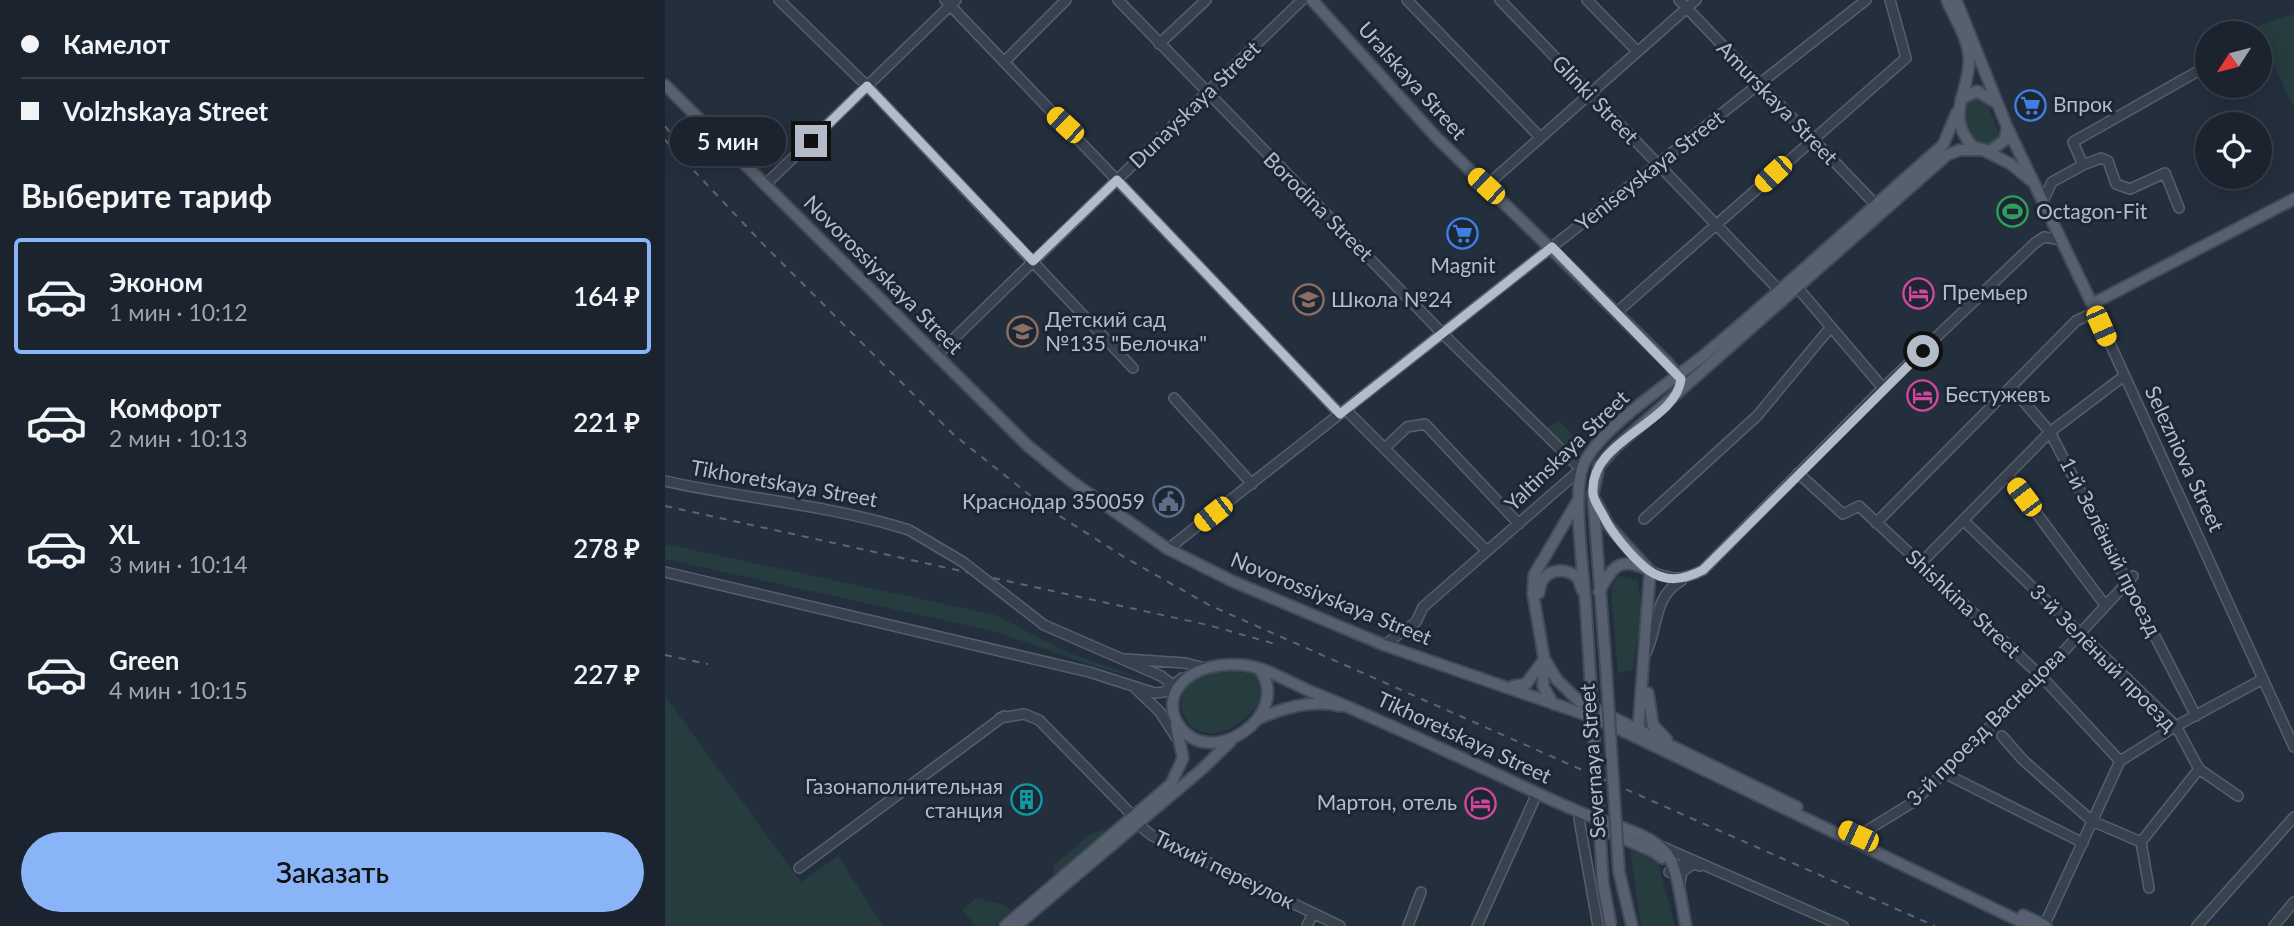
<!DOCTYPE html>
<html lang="ru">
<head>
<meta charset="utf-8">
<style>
	body { margin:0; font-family:Lato,sans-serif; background:#242b36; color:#f1f3f6; height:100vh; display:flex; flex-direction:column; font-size:26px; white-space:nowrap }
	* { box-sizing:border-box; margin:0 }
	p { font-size:23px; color:#a0a4aa }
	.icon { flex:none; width:38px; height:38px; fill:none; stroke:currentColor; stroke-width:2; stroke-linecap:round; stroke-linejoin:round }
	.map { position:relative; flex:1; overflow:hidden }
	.drawer { display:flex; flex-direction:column; background:#1b232e; width:665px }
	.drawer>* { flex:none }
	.banner { display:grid; align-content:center; height:154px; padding:0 21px; background:#1b232e }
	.needle { width:46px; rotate:234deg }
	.controls { position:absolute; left:1530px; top:21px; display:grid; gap:14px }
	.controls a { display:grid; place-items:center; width:77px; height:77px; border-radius:50%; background:#1b232e; box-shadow:0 4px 18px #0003,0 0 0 2px #39404a; font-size:35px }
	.end { position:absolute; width:32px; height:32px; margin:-16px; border:9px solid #b4bcc9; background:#111; box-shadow:0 0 0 4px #111 }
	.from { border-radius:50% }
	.bubble { position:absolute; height:49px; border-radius:24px; background:#1b232e; box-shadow:0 4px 18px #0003,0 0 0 2px #39404a; font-size:23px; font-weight:600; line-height:49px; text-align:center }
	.car { position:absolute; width:21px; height:42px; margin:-21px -10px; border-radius:9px; box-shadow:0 0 5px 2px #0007; background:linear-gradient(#f5c518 24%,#345 0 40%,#f5c518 0 76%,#345 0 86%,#f5c518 0) }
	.banner b { display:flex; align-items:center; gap:24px; height:66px; font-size:26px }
	.banner b+b { border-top:2px solid #39404a }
	.banner i { width:18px; height:18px; background:#f1f3f6 }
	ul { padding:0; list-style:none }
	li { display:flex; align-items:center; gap:21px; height:116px; margin:0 14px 10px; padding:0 7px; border:4px solid transparent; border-radius:7px }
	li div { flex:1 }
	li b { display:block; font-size:26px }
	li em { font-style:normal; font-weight:600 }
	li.current { border-color:#8ab4f8 }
	li>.icon { width:63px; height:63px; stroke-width:1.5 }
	h2 { padding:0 21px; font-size:32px; line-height:84px }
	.button { display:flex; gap:14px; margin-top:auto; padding:14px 21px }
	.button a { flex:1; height:80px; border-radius:42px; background:#8ab4f8; color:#111; font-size:28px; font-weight:600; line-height:80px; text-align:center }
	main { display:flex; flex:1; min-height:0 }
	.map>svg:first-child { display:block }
</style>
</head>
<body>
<main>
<section class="drawer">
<div class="banner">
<b><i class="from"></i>Камелот</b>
<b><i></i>Volzhskaya Street</b>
</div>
<h2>Выберите тариф</h2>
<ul>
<li class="current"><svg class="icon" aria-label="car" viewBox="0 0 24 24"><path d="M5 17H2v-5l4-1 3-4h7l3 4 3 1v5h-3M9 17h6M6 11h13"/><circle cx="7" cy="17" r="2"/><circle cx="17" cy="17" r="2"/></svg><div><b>Эконом</b><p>1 мин · 10:12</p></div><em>164 ₽</em></li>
<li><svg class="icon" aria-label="car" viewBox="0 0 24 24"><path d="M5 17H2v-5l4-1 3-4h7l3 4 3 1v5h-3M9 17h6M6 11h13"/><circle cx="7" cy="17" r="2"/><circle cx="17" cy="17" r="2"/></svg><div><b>Комфорт</b><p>2 мин · 10:13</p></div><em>221 ₽</em></li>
<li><svg class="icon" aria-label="car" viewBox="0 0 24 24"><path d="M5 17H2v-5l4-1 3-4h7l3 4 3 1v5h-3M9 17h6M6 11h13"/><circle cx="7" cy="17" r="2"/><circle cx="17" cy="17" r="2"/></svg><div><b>XL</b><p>3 мин · 10:14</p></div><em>278 ₽</em></li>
<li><svg class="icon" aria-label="car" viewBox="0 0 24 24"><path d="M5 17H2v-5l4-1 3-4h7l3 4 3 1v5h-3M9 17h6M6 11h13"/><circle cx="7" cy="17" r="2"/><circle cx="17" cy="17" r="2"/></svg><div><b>Green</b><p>4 мин · 10:15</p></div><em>227 ₽</em></li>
</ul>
<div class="button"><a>Заказать</a></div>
</section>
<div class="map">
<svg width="1629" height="926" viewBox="0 0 1629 926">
	<rect width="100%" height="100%" fill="#242f3e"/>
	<path fill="#263c3f" d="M1629,14V108L1591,27Z
		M1310,96L1322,104L1334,133V138L1322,147C1304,139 1294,123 1299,103Z
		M894,421L919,447L908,458L880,429Z
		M0,544L330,615L404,653L487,682L432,667L328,631L0,559Z
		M953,576L972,580L977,605L968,670L953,673L946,588Z
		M575,670L588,671L598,681C597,702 593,708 577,721C524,761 494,692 537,676C549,672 563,672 575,670Z
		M0,696L136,882L173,856L218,926H0Z
		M438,829L442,833L388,879L389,865L426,834Z
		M965,850L987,858L993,863L1010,926H976Z
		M311,898L340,905L346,911L329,926H311L297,910Z"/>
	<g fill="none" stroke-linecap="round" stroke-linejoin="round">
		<defs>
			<path id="minor" d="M114,0L202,86L468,368
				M280,0L675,414
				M453,0L777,333L916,469L758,607L751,622L719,645
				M742,0L875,137
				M835,0L1114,290
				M922,0L972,51
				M1014,0L1211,205
				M494,44L541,0
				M339,62L401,0
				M1418,165L1436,158L1443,161L1451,184L1465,189L1500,173L1514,208
				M100,185L291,0
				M821,186L1031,0
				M1378,201L1387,182L1418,165L1408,142L1542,66
				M1131,286L1218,388
				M1427,304L1629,747
				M952,312L1241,58L1225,0
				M271,356L637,0
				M1346,387L1385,432L1531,716
				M509,398L587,484
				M681,410L822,551
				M721,447L742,427L760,424L854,524
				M1133,473L1178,514L1194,506L1376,676L1455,761
				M1343,475L1440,605
				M0,481C81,499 165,505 244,530
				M979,519L1092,416L1165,328
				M1298,520L1511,726L1534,769L1573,796
				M1211,523L1411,321L1430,312
				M503,549L1201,0
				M1255,564L1385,432L1459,376
				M985,571C1006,580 1016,581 1038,570L1218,388L1370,243L1379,237L1396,240
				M0,572L424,672L490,693L499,692L517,678
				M379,625L496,676L504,682L507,693
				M981,653C994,626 988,597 1016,581
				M461,659L520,663L540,668
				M471,689L495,712L511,737
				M335,718L359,714L374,720L469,817
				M1337,736L1358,760L1427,821L1476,842
				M1277,772L1418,843
				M914,819L933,926
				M473,824L486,835L675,926
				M1190,842L1193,836L1250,801L1376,676L1468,576
				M998,847L1178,926
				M134,868L339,716
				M1004,872L1025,860
				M1014,886L1017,872L1028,864L1035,866
				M1484,888L1476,842L1534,769
				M642,926L648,913
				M743,926L756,892
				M812,926L870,798
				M1379,926L1455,761L1511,726L1598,679
				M1532,926L1629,817
				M1609,926L1629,902"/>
			<path id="major" d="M647,0L771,137L1003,363L1016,380
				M1282,0C1289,17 1303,38 1304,57C1306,93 1278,113 1308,147L1325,151L1340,140L1342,127L1291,0
				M0,85L363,446L406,481L503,549L567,581L719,645L933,719L1365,926
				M1296,99L1312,91L1330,102
				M1342,127L1427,304L1629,199
				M1320,151L1346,164L1365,180
				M930,500L944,526L985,571L973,734
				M934,592C947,568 953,556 981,569
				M874,593C875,571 897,564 913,578L917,590
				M921,609C919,576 907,494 918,466C932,430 1007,381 1038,356C1120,288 1198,215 1278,145L1292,112
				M879,658L892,680L914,701L1132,807
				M941,668L928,494L934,466L950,448L1282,155L1295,150H1315
				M595,670C628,715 544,773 513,724C505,712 506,696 515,685C529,667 557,663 578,665C601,667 625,683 647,692C712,718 776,749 840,778C867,791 894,804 922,815C946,825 986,833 1002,854C1013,868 1017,908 1021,926
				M848,686L861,684L878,661
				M983,693L988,725L1002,740
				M888,704L878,686L879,658L868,594L869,575L912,502
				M593,719C617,708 648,699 675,706
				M946,833L989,852L997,858
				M954,872L967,926
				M1358,915L1381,926
				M340,926L506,784L518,758L511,726
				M351,926L536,770L566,741"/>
		</defs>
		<use href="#minor" stroke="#565f6c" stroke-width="12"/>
		<use href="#major" stroke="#414a57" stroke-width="14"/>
		<use href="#minor" stroke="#38414e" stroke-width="9"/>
		<use href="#major" stroke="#56606e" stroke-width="10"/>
		<path stroke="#5a6575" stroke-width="2" stroke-dasharray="7 7" stroke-linecap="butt" d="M0,126L15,146
			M0,140L97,243L289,435L376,504L459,557L544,605L1270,926
			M0,506L543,625L614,645
			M0,655L43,664"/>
		<defs>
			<path id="minor-bridge" d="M244,530L298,562L379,625"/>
			<path id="major-bridge" d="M921,609L938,883L946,926
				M941,668L954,872"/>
		</defs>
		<use href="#minor-bridge" stroke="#565f6c" stroke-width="12" stroke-linecap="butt"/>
		<use href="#major-bridge" stroke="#414a57" stroke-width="14" stroke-linecap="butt"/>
		<use href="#minor-bridge" stroke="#38414e" stroke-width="9"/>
		<use href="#major-bridge" stroke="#56606e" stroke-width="10"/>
	</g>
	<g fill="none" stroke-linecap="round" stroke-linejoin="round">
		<path stroke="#b4bcc9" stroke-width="9" d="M146,141L202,86L368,261L452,180L675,414L887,247L1016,379C1011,424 924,439 928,493C928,500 935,509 939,517C948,535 967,557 983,570C1002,583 1018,580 1038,570L1258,351"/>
	</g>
	<defs>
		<symbol id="supermarket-ring" viewBox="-11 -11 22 22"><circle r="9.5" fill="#1d2633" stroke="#3f7fe0" stroke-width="1.5"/><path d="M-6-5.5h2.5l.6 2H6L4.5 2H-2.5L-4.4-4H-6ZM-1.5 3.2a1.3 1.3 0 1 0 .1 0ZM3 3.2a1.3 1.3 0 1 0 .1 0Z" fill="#3f7fe0"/></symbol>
		<symbol id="stadium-ring" viewBox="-11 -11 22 22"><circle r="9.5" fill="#1d2633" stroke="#2e9e5b" stroke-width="1.5"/><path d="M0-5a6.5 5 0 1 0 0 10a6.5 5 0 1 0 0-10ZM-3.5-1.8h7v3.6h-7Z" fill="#2e9e5b"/></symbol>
		<symbol id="hotel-ring" viewBox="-11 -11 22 22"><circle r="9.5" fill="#1d2633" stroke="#d1479c" stroke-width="1.5"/><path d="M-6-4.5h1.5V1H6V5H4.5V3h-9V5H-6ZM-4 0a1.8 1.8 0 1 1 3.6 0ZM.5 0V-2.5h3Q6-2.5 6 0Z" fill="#d1479c"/></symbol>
		<symbol id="school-ring" viewBox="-11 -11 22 22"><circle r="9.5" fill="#1d2633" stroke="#8d6e63" stroke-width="1.5"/><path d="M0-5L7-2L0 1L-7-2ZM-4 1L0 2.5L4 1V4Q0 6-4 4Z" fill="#8d6e63"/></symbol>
		<symbol id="civic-ring" viewBox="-11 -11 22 22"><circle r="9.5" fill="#1d2633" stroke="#5c6f8a" stroke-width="1.5"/><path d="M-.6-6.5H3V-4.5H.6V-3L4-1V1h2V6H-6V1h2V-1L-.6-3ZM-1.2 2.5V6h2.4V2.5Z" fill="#5c6f8a"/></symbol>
		<symbol id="building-ring" viewBox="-11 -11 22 22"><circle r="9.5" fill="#1d2633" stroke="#0f9aa8" stroke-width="1.5"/><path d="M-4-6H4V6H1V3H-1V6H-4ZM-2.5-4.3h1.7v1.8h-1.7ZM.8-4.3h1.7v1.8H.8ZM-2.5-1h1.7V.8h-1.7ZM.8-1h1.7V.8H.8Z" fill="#0f9aa8"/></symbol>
	</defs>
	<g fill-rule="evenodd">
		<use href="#supermarket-ring" x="1348" y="88" width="35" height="35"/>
		<use href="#stadium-ring" x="1330" y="194" width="35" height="35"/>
		<use href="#supermarket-ring" x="780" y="216" width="35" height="35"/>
		<use href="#hotel-ring" x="1236" y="276" width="35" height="35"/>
		<use href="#school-ring" x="626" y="282" width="35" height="35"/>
		<use href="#school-ring" x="340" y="314" width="35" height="35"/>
		<use href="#hotel-ring" x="1240" y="378" width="35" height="35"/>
		<use href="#civic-ring" x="486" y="484" width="35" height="35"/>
		<use href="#building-ring" x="344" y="782" width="35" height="35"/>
		<use href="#hotel-ring" x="798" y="786" width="35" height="35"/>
	</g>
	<g text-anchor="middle" stroke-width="6" stroke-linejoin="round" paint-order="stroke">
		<g font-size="21" fill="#b4bcc9" stroke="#1d2633">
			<text transform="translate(747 81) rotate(48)" y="7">Uralskaya Street</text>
			<text transform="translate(930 100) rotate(46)" y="7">Glinki Street</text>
			<text transform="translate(1112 103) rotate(46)" y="7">Amurskaya Street</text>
			<text transform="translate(530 105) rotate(-44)" y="7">Dunayskaya Street</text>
			<text transform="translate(985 171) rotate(-38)" y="7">Yeniseyskaya Street</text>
			<text transform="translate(653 207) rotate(45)" y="7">Borodina Street</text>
			<text transform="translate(218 275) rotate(45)" y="7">Novorossiyskaya Street</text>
			<text transform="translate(902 451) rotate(-44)" y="7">Yaltinskaya Street</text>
			<text transform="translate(1519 459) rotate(65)" y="7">Selezniova Street</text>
			<text transform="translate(119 484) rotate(10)" y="7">Tikhoretskaya Street</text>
			<text transform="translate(1445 547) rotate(63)" y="7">1-й Зелёный проезд</text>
			<text transform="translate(666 599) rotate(22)" y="7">Novorossiyskaya Street</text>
			<text transform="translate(1298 604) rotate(43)" y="7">Shishkina Street</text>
			<text transform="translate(1438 658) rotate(45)" y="7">3-й Зелёный проезд</text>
			<text transform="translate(1321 727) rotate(-45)" y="7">3-й проезд Васнецова</text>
			<text transform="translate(799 738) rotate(25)" y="7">Tikhoretskaya Street</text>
			<text transform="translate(928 761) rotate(-94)" y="7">Severnaya Street</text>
			<text transform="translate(559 870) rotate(26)" y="7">Тихий переулок</text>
		</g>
		<g font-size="21" fill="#b4bcc9" stroke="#1d2633" text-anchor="start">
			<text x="1388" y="112">Впрок</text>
			<text x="1371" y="219">Octagon-Fit</text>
			<text x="798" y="273" text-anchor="middle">Magnit</text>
			<text x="1277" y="300">Премьер</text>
			<text x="666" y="307">Школа №24</text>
			<text x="380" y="327">Детский сад<tspan x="380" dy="24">№135 "Белочка"</tspan></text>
			<text x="1280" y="402">Бестужевъ</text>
			<text x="480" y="509" text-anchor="end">Краснодар 350059</text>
			<text x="338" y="794" text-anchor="end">Газонаполнительная<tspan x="338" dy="24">станция</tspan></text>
			<text x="792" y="810" text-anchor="end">Мартон, отель</text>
		</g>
	</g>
</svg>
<div class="controls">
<a><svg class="needle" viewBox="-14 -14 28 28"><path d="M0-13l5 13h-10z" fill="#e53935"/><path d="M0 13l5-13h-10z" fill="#a0a4aa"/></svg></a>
<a><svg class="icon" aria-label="locate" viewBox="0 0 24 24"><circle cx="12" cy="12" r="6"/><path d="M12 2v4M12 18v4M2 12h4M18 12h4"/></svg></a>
</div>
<i class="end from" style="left:1258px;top:351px"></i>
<i class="end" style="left:146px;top:141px"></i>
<div class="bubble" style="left:5px;top:117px;width:116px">5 мин</div>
<i class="car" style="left:400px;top:125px;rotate:313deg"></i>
<i class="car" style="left:1108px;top:174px;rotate:227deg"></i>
<i class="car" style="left:821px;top:186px;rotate:313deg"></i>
<i class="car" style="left:1436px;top:326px;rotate:156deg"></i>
<i class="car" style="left:1359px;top:497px;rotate:323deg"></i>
<i class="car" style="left:548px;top:514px;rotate:232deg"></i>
<i class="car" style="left:1193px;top:836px;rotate:295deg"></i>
</div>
</main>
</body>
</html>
